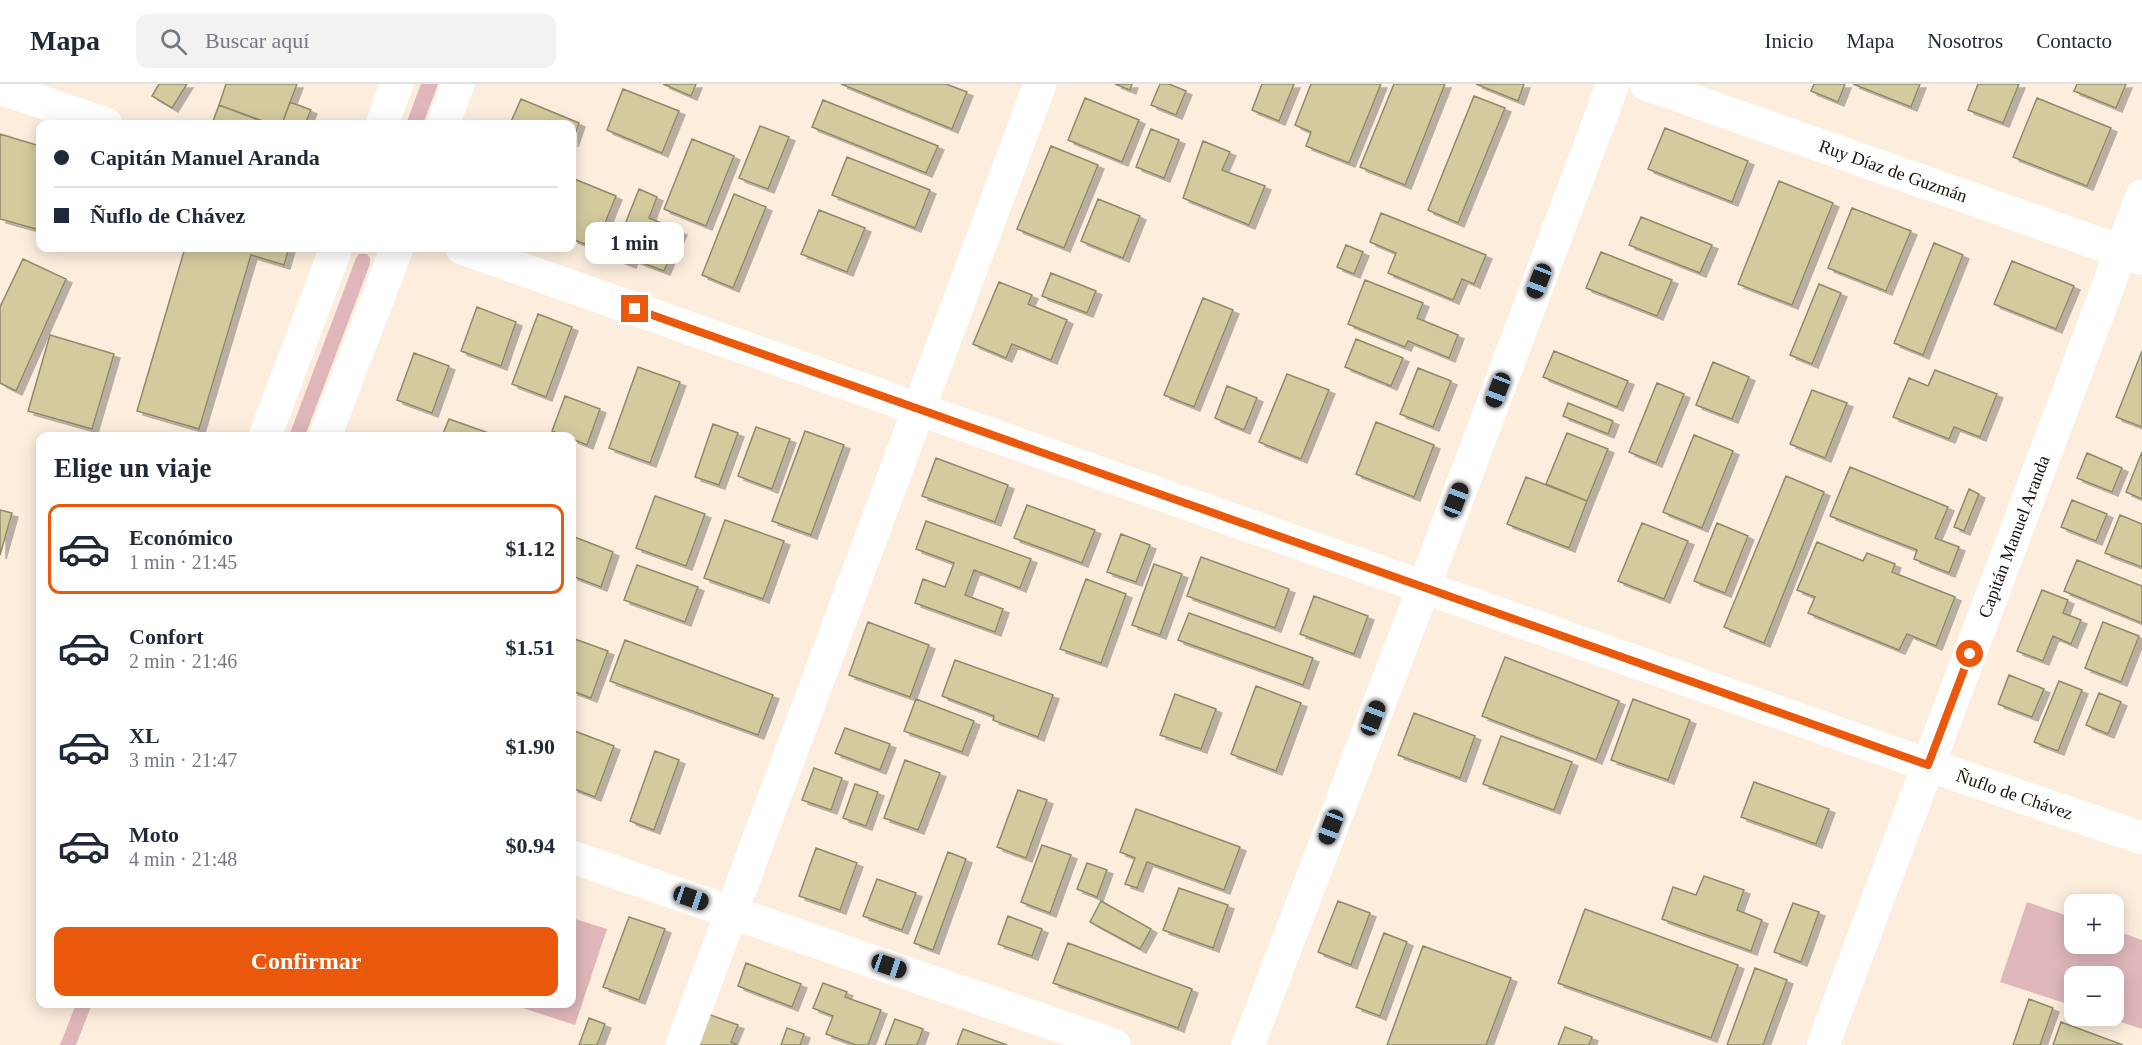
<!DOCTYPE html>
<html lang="es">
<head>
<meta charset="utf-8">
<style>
	body { margin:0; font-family:"Times New Roman",serif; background:#f2f2f3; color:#1f2937; height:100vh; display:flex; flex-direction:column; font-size:22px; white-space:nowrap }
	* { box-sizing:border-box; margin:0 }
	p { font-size:20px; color:#747a83 }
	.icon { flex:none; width:33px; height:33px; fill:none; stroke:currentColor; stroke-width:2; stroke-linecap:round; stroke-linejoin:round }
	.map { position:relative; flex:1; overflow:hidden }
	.details { position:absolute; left:36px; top:348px; width:540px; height:576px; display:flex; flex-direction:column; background:#fff; border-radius:12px; box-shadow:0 3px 15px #0003 }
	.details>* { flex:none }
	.top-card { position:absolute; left:36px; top:36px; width:540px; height:132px; border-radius:12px; box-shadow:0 3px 15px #0003; display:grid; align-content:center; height:132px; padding:0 18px; background:#fff }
	.fabs { position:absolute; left:2064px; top:810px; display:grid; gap:12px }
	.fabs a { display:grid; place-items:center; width:60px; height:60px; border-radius:12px; background:#fff; box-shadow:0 3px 15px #0003; font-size:30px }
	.end { position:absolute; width:27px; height:27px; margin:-14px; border:8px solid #ea580c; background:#fff; box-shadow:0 0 0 3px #fff }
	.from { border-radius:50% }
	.bubble { position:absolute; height:42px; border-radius:12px; background:#fff; box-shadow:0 3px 15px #0003; font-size:20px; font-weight:700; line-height:42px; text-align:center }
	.car { position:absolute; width:18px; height:36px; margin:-18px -9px; border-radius:8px; box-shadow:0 0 4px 2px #0007; background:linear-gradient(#222 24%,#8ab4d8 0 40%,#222 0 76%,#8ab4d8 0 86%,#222 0) }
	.top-card b { display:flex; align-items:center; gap:21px; height:57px; font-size:22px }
	.top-card b+b { border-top:2px solid #e0e1e3 }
	.top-card i { width:15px; height:15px; background:#1f2937 }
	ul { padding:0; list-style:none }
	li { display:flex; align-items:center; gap:18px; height:90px; margin:0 12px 9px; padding:0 6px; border:3px solid transparent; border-radius:12px }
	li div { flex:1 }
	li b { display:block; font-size:22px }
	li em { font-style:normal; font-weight:700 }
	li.selected { border-color:#ea580c }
	li>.icon { width:54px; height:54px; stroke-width:1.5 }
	h2 { padding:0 18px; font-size:27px; line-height:72px }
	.action { display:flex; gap:12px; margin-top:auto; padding:12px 18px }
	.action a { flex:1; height:69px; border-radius:12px; background:#ea580c; color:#fff; font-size:24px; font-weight:700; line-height:69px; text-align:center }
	header { display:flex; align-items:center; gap:36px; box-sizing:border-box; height:84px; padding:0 30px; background:#fff; border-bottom:2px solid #e0e1e3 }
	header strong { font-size:28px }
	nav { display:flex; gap:33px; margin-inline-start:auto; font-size:21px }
	.search { width:420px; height:54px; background:#f2f2f3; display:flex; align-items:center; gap:15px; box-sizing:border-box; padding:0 21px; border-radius:12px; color:#747a83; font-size:22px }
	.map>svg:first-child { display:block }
</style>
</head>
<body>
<header>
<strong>Mapa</strong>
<div class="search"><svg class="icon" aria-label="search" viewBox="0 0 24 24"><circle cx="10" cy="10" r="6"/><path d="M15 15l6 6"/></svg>Buscar aquí</div>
<nav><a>Inicio</a><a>Mapa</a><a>Nosotros</a><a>Contacto</a></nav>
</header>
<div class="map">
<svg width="2142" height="961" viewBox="0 0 2142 961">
	<defs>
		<filter id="shadow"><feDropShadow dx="6" dy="4" stdDeviation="0" flood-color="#0004"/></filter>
	</defs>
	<rect width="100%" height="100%" fill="#fceddd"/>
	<path fill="#dfb7bb" d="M421,0H438L423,40H406Z
		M359,170H367L370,174V180L305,352H289L356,174Z
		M2027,818L2074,834V860H2114V846L2142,856V945L2102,932H2114V892H2074V922L2000,898Z
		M572,834L607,845L575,941L510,920H572Z
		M76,920H92L76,961H60Z"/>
	<path fill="#d3cb9e" stroke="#8f8a6b" stroke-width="1.5" filter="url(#shadow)" d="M159,0H187L172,24L152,12Z
		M226,0H297L282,40H271L219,21Z
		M663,0H696L691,12Z
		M841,0H946L967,8L952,45Z
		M1115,0H1132L1130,6Z
		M1160,0H1169L1186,7L1176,31L1151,21Z
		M1262,0H1294L1279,37L1252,26Z
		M1311,0H1381L1349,79L1306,62L1311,48L1295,41Z
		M1394,0H1445L1405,101L1360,83Z
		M1476,0H1524L1518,17Z
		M1814,0H1845L1838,18L1811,7Z
		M1853,0H1920L1911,23Z
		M1978,0H2019L2003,39L1968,26Z
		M2077,0H2126L2116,24L2074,7Z
		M623,5L679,27L662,69L607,46Z
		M1474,12L1505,24L1458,139L1428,126Z
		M1085,14L1139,36L1122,78L1068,56Z
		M2037,14L2111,44L2087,102L2013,73Z
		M521,15L579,39L572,59V40H510Z
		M823,16L938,62L926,89L812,43Z
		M290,18L311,26L305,40H282Z
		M219,21L256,35L254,40H212Z
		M760,42L789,53L768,105L739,94Z
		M1665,44L1748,77L1732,118L1648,85Z
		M1151,45L1179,56L1164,94L1136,83Z
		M0,50L40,62V146L0,135Z
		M692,55L734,72L706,142L664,125Z
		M1203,57L1230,68L1222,86L1265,102L1249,141L1183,114Z
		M1051,62L1098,81L1064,164L1017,145Z
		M847,73L930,106L915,144L832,111Z
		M572,94L616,112L595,164L572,155Z
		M1779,97L1833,119L1792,221L1738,200Z
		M639,105L657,113L649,134L681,147L664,187L632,175L630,180L612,173Z
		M734,110L766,123L733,204L702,191Z
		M1098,115L1140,132L1123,174L1081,157Z
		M1852,124L1911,147L1886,207L1828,184Z
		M819,126L865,144L847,188L801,170Z
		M1381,129L1486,171L1474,200L1462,195L1453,216L1388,189L1396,169L1370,158Z
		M1641,133L1712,161L1700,189L1629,161Z
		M1934,159L1963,171L1923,271L1894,259Z
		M1346,161L1363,168L1354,190L1337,183Z
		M185,164H289L284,181L251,171L199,345L137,327Z
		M1601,168L1672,196L1657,232L1586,204Z
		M23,175L66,195L16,307L0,299V223Z
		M2012,177L2074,202L2056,245L1994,220Z
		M1051,189L1096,207L1087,229L1042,212Z
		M1365,196L1423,219L1417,234L1458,251L1449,274L1408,257L1405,263L1348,240Z
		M999,198L1032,211L1028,220L1067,236L1051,276L1012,260L1006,274L973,260Z
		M1819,200L1841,209L1812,280L1790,271Z
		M1203,214L1233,226L1194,323L1164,311Z
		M477,223L516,238L501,282L461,267Z
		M538,230L572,243L546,313L512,300Z
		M50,251L114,270L92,345L28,327Z
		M1356,255L1403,274L1391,302L1345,283Z
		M1554,267L1628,297L1617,323L1543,293Z
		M2142,267V343L2116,333Z
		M414,269L449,282L432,329L397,316Z
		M1713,278L1749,293L1732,335L1696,321Z
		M638,283L680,298L650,379L609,364Z
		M1418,284L1451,297L1433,343L1400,330Z
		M1935,286L1997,310L1980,353L1954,343L1949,355L1893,333L1909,294L1928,302Z
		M1287,290L1329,306L1301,375L1259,358Z
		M1657,299L1684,310L1656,379L1629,368Z
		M1227,302L1257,314L1244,346L1215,334Z
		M1812,306L1847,319L1825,374L1790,360Z
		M565,312L600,325L587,361L572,355V352H565L552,347Z
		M1568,319L1613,337L1608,350L1563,332Z
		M449,335L497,352H442Z
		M1376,338L1434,361L1414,413L1356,390Z
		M713,340L738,349L719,401L695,393Z
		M756,343L790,355L772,405L738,392Z
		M805,347L844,361L811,451L772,437Z
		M1567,349L1608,365L1587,417L1546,400Z
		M1694,351L1733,367L1702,444L1663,428Z
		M2142,368V415L2126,408Z
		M2087,369L2122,384L2112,408L2077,394Z
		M936,374L1008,401L995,438L922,412Z
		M1850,383L1948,423L1935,454L1959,463L1949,489L1914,475L1917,466L1830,432Z
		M1786,392L1824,408L1764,559L1724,543Z
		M1526,393L1587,417L1569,464L1507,440Z
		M1969,405L1979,410L1964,447L1954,443Z
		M655,412L705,430L686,482L636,464Z
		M2072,416L2107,430L2096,457L2061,443Z
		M1027,421L1095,446L1082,479L1014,454Z
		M0,426L12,429L0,471Z
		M2120,431L2142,440V483L2105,469Z
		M725,436L784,457L763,515L704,494Z
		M926,437L1031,475L1020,504L974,486L965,511L1003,525L995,548L915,519L923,495L945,503L954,479L916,465Z
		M1642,439L1688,457L1664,515L1618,497Z
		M1717,439L1748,452L1725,509L1694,497Z
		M1121,450L1150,461L1136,498L1107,488Z
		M572,452L613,468L601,503L572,492Z
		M1817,458L1863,477L1867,469L1895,480L1892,488L1955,513L1936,562L1907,550L1899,566L1808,529L1815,513L1797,506Z
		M1201,473L1289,505L1275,544L1187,512Z
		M2077,476L2142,502V539L2064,507Z
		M1154,480L1182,490L1160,551L1132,541Z
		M637,481L698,503L685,538L624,516Z
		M1086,495L1126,510L1101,579L1060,565Z
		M2042,506L2068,516L2063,529L2081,536L2071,560L2053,552L2043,577L2017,567Z
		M1314,512L1368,532L1354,570L1300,550Z
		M1189,529L1313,574L1303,601L1178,556Z
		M868,538L929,561L910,613L849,591Z
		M2103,538L2139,552L2121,598L2085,584Z
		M572,554L608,567L591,614L572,607Z
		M625,556L773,611L758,651L610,597Z
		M1505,573L1619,617L1596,676L1482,632Z
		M955,576L1053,611L1038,653L993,636L994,632L942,612Z
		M2009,591L2044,605L2032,633L1998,620Z
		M2059,597L2082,606L2058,667L2034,658Z
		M1256,602L1301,619L1276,687L1231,670Z
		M2099,609L2121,618L2108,650L2086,641Z
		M1175,610L1216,625L1201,665L1160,651Z
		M916,615L974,637L962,668L904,647Z
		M1633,615L1690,636L1668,696L1611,676Z
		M1414,629L1475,652L1460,694L1398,671Z
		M845,644L890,660L880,686L835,669Z
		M572,646L614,662L595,713L572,704Z
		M1501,652L1572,678L1554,726L1483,700Z
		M655,667L679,676L654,746L630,737Z
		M905,676L940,689L918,746L884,734Z
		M814,684L842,694L831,726L802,716Z
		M1754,698L1829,725L1816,760L1741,733Z
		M855,700L878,708L866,742L843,734Z
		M1018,706L1047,716L1026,774L997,763Z
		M1136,725L1240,763L1224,806L1147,778L1137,804L1125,800L1135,774L1120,768Z
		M1042,761L1071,771L1050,829L1021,818Z
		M816,764L857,779L840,826L799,812Z
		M948,768L966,775L933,866L914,859Z
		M1087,779L1107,786L1097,813L1077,805Z
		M1704,792L1744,806L1737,826L1762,836L1751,867L1662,835L1673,803L1696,811Z
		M877,795L916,809L902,846L863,832Z
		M1179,804L1228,821L1213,864L1163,846Z
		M1101,817L1151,845L1140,865L1090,838Z
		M1338,817L1370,829L1351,881L1318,868Z
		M1793,819L1819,828L1801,878L1774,868Z
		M1585,825L1738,881L1711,954L1558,899Z
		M1008,832L1042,845L1032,872L998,860Z
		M629,833L665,845L639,916L603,903Z
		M1384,849L1407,858L1380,932L1356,923Z
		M1068,859L1192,905L1178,944L1053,899Z
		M1423,862L1511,894L1486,961H1387Z
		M746,879L801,900L792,923L738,902Z
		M1755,884L1787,896L1763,961H1727Z
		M823,899L847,908L845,913L881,926L868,961H856L826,950L833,932L813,924Z
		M2029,915L2053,924L2040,961H2013Z
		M705,929L738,941L731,958L738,961H693Z
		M589,934L605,940L597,961H579Z
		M895,935L923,945L917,961H885Z
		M2061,938L2123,961H2053Z
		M1565,943L1592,953L1589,961H1558Z
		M787,944L804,950L800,961H781Z
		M963,945L1007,961H957Z"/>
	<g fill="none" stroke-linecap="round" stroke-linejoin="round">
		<g stroke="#fff" stroke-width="33">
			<path id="s1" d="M1646,0L2140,174"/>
			<path d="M0,4L106,40"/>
			<path id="s2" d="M462,164L1928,681L2142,754"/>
			<path d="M572,773L1114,961"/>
			<path d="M682,961L1040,0"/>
			<path d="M1248,961L1424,503L1613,0"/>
			<path id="s3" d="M1823,961L2142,112"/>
		</g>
		<path stroke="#fff" stroke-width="33" d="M382,40L397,0
			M443,40L458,0
			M265,352L336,164
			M325,352L397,164"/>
	</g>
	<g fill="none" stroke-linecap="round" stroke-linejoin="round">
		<path stroke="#ea580c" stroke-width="8" d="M635,225L1928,681L1970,570"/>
	</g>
	<g text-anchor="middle" stroke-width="5" stroke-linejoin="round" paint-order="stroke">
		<g font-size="18" fill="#1a1209" stroke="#fceddd">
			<text dy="6" stroke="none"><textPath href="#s1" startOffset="262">Ruy Díaz de Guzmán</textPath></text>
			<text dy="6" stroke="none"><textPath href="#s3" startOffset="543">Capitán Manuel Aranda</textPath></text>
			<text dy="6" stroke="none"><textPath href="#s2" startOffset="1646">Ñuflo de Chávez</textPath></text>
		</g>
	</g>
</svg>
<div class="fabs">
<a>+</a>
<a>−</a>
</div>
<i class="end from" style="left:1970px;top:570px"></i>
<i class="end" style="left:635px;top:225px"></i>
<div class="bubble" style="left:585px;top:138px;width:99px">1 min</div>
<i class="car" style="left:1539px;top:197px;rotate:201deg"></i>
<i class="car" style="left:1498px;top:306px;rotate:201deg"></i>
<i class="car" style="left:1456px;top:416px;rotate:21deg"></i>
<i class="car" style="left:1373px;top:634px;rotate:21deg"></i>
<i class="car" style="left:1331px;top:743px;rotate:201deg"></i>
<i class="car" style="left:691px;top:814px;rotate:109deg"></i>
<i class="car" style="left:889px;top:882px;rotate:109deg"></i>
<div class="top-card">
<b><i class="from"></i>Capitán Manuel Aranda</b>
<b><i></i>Ñuflo de Chávez</b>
</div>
<section class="details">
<h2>Elige un viaje</h2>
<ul>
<li class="selected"><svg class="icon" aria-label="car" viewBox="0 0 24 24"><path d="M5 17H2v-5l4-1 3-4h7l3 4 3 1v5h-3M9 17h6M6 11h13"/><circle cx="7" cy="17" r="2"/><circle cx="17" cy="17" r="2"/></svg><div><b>Económico</b><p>1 min · 21:45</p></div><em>$1.12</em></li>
<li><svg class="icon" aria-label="car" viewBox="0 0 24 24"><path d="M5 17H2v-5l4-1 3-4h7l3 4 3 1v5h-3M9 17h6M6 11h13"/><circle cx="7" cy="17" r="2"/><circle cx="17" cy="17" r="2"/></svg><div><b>Confort</b><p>2 min · 21:46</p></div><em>$1.51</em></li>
<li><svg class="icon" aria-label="car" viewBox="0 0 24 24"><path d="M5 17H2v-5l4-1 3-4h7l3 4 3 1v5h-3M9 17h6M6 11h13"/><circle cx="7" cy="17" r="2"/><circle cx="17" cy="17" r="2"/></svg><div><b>XL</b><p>3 min · 21:47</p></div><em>$1.90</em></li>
<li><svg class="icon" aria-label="car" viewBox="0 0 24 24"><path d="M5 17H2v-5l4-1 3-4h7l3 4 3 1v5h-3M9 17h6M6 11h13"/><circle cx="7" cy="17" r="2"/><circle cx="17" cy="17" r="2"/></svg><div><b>Moto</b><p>4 min · 21:48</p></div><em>$0.94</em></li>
</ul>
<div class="action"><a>Confirmar</a></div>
</section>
</div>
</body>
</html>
